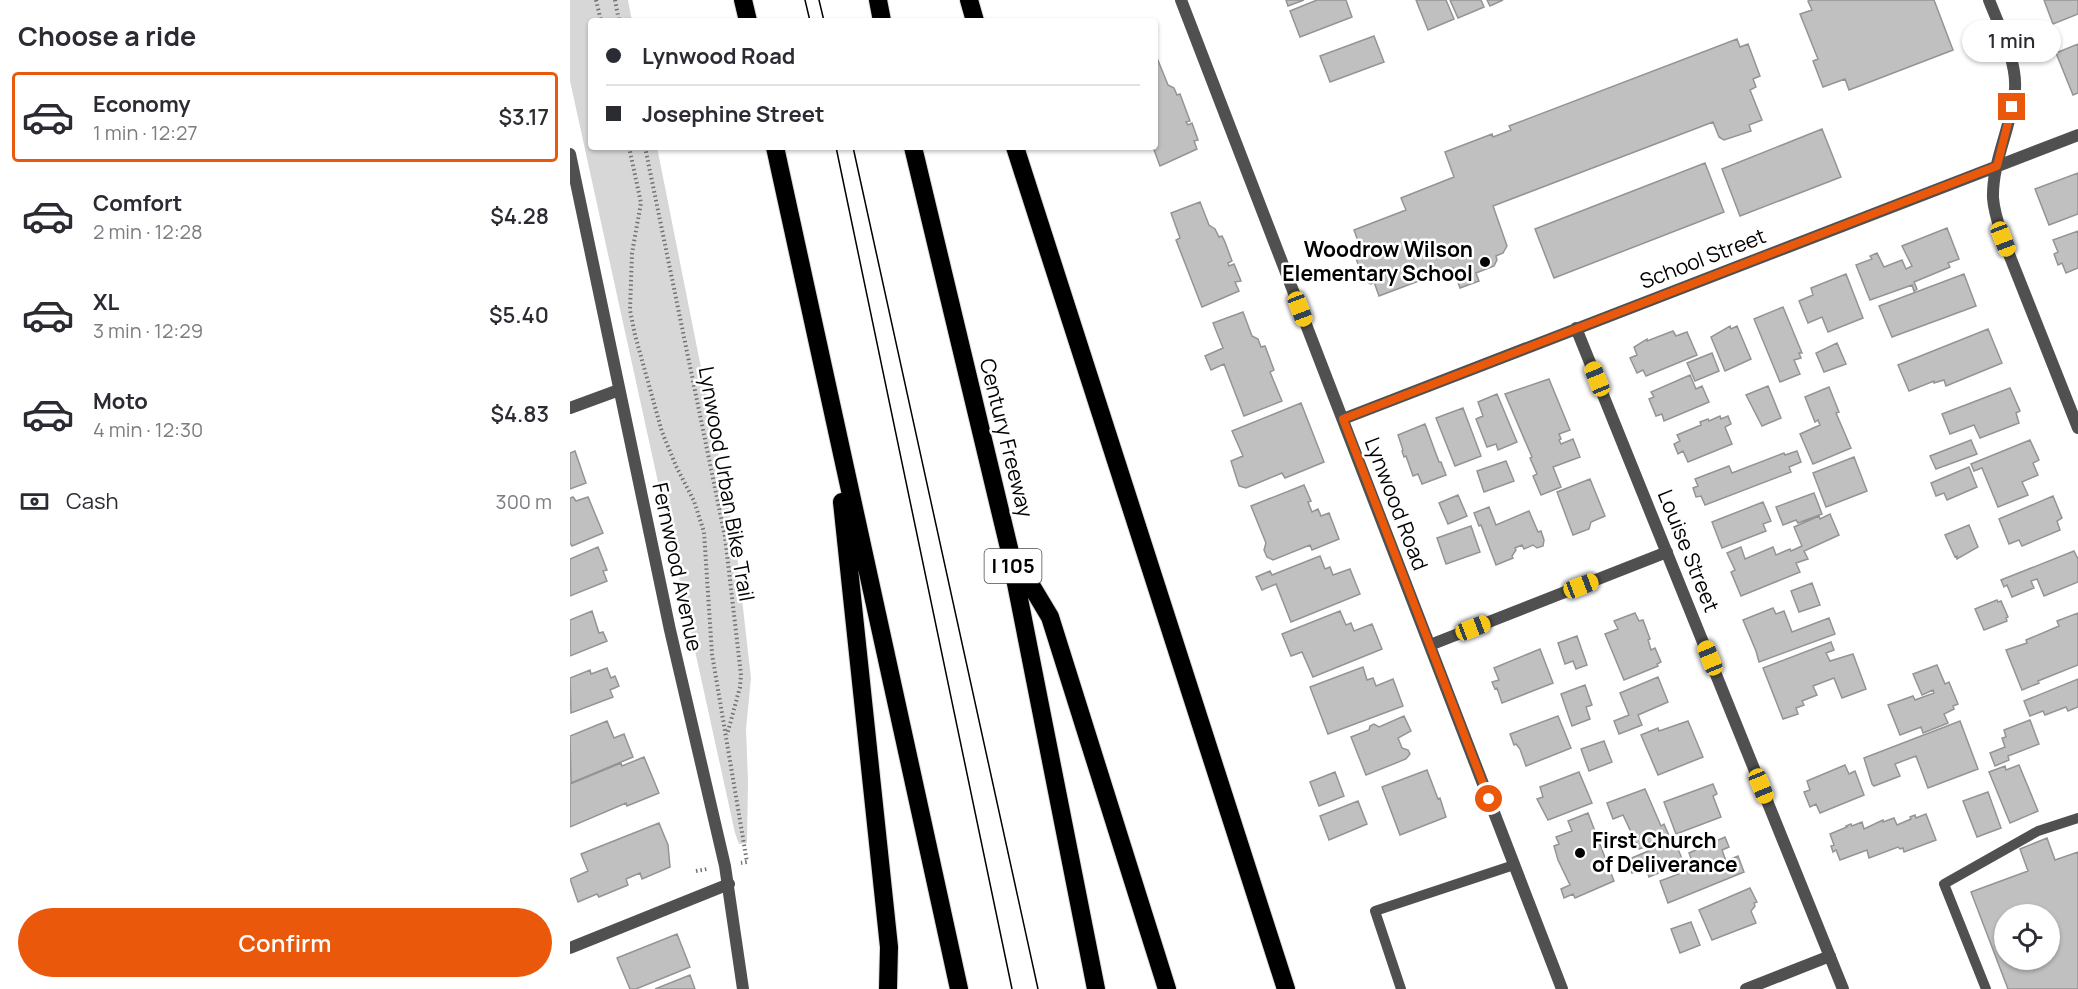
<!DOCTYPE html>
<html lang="en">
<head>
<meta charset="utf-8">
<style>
	body { margin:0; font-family:Manrope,sans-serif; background:#f2f2f3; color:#2b2b33; height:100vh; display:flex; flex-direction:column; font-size:22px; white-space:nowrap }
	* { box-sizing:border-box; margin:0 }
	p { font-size:20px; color:#7c7c81 }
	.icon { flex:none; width:33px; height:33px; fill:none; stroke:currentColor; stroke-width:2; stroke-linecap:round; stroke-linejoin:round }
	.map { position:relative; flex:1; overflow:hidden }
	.side { display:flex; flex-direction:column; background:#fff; width:570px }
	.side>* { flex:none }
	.guide { position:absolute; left:18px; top:18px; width:570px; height:132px; border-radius:6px; box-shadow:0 2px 4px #0004; display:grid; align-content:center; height:132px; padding:0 18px; background:#fff }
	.tools { position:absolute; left:1424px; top:904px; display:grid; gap:12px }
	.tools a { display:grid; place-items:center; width:66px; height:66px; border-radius:50%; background:#fff; box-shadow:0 2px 4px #0004; font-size:30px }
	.end { position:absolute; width:27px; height:27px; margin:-14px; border:8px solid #ea580c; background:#fff; box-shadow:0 0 0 3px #fff }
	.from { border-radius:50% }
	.bubble { position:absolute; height:42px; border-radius:21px; background:#fff; box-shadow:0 2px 4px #0004; font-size:20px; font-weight:600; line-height:42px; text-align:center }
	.car { position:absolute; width:18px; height:36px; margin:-18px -9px; border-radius:8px; box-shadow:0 0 4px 2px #0007; background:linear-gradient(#f5c518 24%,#345 0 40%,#f5c518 0 76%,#345 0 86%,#f5c518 0) }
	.guide b { display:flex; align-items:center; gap:21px; height:57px; font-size:22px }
	.guide b+b { border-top:2px solid #e1e1e2 }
	.guide i { width:15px; height:15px; background:#2b2b33 }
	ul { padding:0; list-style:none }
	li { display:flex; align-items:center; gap:18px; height:90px; margin:0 12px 9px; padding:0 6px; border:3px solid transparent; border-radius:6px }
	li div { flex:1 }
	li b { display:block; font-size:22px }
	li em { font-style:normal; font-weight:600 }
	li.on { border-color:#ea580c }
	li>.icon { width:54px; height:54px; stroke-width:1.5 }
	h2 { padding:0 18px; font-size:27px; line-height:72px }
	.pay { display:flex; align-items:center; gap:15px; height:66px; padding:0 18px; font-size:22px }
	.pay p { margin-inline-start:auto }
	.primary-button { display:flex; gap:12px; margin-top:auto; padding:12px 18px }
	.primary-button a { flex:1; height:69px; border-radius:36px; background:#ea580c; color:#fff; font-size:24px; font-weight:600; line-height:69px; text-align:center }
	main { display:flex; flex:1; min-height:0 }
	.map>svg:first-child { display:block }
</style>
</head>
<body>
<main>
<section class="side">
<h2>Choose a ride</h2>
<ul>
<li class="on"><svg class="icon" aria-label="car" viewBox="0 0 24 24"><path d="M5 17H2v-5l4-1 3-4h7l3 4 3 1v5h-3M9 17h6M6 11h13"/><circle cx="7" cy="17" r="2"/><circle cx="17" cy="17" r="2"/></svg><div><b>Economy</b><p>1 min · 12:27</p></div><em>$3.17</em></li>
<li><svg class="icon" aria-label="car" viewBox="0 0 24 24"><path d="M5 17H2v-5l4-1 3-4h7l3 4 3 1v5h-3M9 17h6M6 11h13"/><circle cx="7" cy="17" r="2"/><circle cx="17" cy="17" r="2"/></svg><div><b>Comfort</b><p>2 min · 12:28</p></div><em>$4.28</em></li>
<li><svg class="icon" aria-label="car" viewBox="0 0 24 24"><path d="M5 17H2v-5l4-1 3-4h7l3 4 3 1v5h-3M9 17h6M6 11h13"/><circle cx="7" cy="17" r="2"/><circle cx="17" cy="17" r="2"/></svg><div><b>XL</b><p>3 min · 12:29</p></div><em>$5.40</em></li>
<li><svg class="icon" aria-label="car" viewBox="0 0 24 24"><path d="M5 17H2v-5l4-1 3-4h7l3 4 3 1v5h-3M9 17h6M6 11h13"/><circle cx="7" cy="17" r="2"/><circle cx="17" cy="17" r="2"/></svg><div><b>Moto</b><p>4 min · 12:30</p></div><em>$4.83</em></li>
</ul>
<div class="pay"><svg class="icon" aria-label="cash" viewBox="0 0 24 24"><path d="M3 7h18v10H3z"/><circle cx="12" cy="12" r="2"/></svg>Cash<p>300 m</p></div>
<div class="primary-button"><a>Confirm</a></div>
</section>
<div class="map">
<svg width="1508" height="989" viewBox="0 0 1508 989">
	<rect width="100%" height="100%" fill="#fff"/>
	<path fill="#d7d7d7" d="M0,0H58L62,21H21V147H87L165,538L181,678L176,729L178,781L177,843L169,844L165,833L0,81Z"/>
	<path fill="#c0c0c0" stroke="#949494" stroke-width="1.5" fill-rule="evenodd" d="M716,0H734L718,6Z
		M747,0H776L782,17L730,37L720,11Z
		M846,0H876L884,19L858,30Z
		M880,0H911L914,7L888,18Z
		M917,0H933L920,6Z
		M1240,0H1364L1383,50L1279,90L1275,79L1253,87L1243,61L1248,59L1230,14L1242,10L1238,1Z
		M1474,0H1508V14L1483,24Z
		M804,36L814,62L760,82L750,56Z
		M1167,39L1170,47L1178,44L1190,76L1183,79L1186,87L1180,90L1192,120L1179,125L1181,131L1154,140L1149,137L1143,122L923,206L937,246L933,253L926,256L927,260L924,266L906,273L909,281L890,288L883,268L809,296L804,282L801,284L794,280L784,253V247L789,244L784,230L836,210L831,198L884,177L875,152L922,134L923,137L941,130L939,126Z
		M1508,44V93L1503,95L1486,53Z
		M585,53L598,85L604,88L607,95L610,94L620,121L616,122L618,125L622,123L628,140L624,141L627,149L590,166L583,147H585Z
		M1252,129L1271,177L1170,216L1152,169Z
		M1135,163L1154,212L984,278L965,229Z
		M1508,173V214L1479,225L1465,189Z
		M630,202L639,225L645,229L649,237L652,236L655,242L662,261L658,263L659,266L664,264L671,281L665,282L669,291L632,307L606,240L610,238L601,213Z
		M1377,228L1389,259L1378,263L1380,267L1344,282L1347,289L1344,291L1342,285L1300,300L1286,265L1302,259L1300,256L1307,253L1314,267L1332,260L1336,269L1342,266L1332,246Z
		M1508,231V268L1496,273L1492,263L1488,265L1484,254L1488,252L1483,240Z
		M1276,274L1293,318L1258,332L1252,317L1238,323L1229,301L1243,295L1241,288Z
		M1394,274L1406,306L1322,337L1309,306Z
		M1213,307L1232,353H1229L1231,358L1224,360L1230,374L1210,382L1184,319Z
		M673,312L682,336L688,339L691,347L695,346L704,370L700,372L712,401L674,416L654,364L641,370L635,356L653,348L643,323Z
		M1160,326L1161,329L1167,326L1181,359L1155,371L1141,337Z
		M1418,329L1432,363L1376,386L1374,380L1364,383V381L1339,391L1328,365Z
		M1103,331L1106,336L1117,332L1127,355L1076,376L1073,370L1067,373L1060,358L1067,355L1064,347L1077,339V341Z
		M1267,343L1276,364L1254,372L1246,353Z
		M1142,353L1149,371L1125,381L1117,363Z
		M1120,375L1126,389L1132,386L1139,402L1094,421L1092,414L1086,416L1079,399L1084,397L1081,392Z
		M979,379L1000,430L989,434L991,439L989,440L991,444L1003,439L1010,457L983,467L991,487L971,495L963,476L967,474L960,458L962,457L935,394Z
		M1198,386L1211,418L1192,426L1176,395Z
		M1259,387L1269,412L1266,413L1281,448L1243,464L1230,434L1250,425L1248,420L1245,422L1235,397Z
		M1440,388L1450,411L1446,413L1449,423L1410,438L1404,425L1380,434L1372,414Z
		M927,394L947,442L928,450L926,444L917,447L906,419L913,416L908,402Z
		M731,403L754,462L715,478L712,473L676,488L669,486L661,461L673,456L662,431Z
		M893,408L911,456L885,466L866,418Z
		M1150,416L1151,419L1158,416L1161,424L1155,427L1162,444L1118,462L1113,451L1108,454L1104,444L1110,441L1107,435L1131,425L1130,422L1138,419L1139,421Z
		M855,424L869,462H871L876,475L852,484L848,474L843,476L836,456L834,457L832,451L833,450L828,435Z
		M1401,440L1407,454L1366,469L1360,456Z
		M1460,440L1469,460L1463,463L1468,475L1452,482L1458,495L1428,507L1412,468L1404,471L1401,464Z
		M5,451L16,483L0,489V453Z
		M1227,451L1231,462L1219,467L1221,472L1135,505L1131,496L1126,497L1123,488L1128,486L1125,479L1159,466L1162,473L1214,453L1215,455Z
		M1284,457L1297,491L1256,507L1243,473Z
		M936,461L944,481L914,492L907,471Z
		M1399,467L1407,487L1377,500L1374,493L1366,496L1361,483Z
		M1020,479L1035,516L1021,522L1019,529L1003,535L987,492Z
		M734,485L741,501L738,502L742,512L748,509L751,516L759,513L769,539L742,550L740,545L703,560L697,557L694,550L696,543L681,506Z
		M1244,493L1252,514L1228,523L1226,520L1213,525L1206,507Z
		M888,495L897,516L878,524L869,503Z
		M1483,496L1492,518L1487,521L1490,530L1452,546L1449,540L1439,544L1429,519Z
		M3,497L6,501L18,497L33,533L2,546L0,543V498Z
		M1193,502L1201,521L1193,524L1196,531L1152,548L1142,522Z
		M919,507L926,525L959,511L968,532L971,531L974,540L973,546L967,548L963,545L954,549L952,545L945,548L946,550L942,556L943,558L926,565L911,525L909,526L904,513Z
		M1260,514L1269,535L1234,551L1238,559L1226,563L1230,572L1171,596L1161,572L1165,570L1157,553L1171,547L1175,559L1203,547L1206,555L1220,549L1221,551L1232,546L1224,527L1249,516L1250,519Z
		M1399,525L1408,547L1387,559V556L1385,557L1375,535Z
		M901,526L910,552L876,564L867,538Z
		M28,547L37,570L33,571L37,581L0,596V559Z
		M1504,551L1508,559V582L1474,596L1467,579L1461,581L1464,588L1442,597L1437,585L1434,587L1431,580Z
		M750,556L755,569L760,567L763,575L780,569L790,594L721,622L706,584L692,590L686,577L700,571L702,575Z
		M1242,583L1250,605L1229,612L1221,591Z
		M1427,600L1428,602L1431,601L1438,617L1436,618L1437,621L1414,630L1405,609Z
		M1203,608L1206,614L1214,611L1222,632L1259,618L1265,634L1189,662L1186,651L1173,620Z
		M22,611L29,633L33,632L37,641L0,656V620Z
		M770,611L776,625L781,623L784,631L802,624L812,649L743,677L732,652L721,656L712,634Z
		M1065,613L1069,621L1073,620L1080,639L1078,640L1081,650L1085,648L1091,662L1087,664L1088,666L1054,680L1035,634L1048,629L1044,621Z
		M1508,613V665L1468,681L1469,683L1452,690L1436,650L1457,643L1456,640L1489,626L1487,621Z
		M1007,636L1017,665L1006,669L1003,661L995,664L988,643Z
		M1261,642L1264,650L1256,653L1260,661L1283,654L1296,689L1272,698L1264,678L1243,686L1247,695L1232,701L1234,705L1226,708L1228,714L1213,719L1193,668Z
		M970,649L983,683L932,703L927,688L925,689L922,682L929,680L924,668Z
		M1367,665L1375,684L1379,682L1388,704L1383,706L1384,709L1374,714L1378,723L1353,733L1351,727L1330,735L1318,705L1343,696L1345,700L1364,693L1363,690L1352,695L1343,674Z
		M793,667L797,680L803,678L806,686L823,679L833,706L758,734L740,687Z
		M37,668L41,678L45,676L49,686L40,690L43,697L1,713L0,678L20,670L21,674Z
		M1088,677L1098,702L1068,715L1072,725L1049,734L1044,721L1059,715L1050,693Z
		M1508,679V707L1498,711L1496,707L1475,715L1473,711L1460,716L1454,701Z
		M1015,685L1022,705L1016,707L1020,719L1002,726L991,694Z
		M834,716L841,731L828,738L832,748L838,750L840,754L836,759L796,775L781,737L799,730L800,726L804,724L809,727Z
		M988,716L1001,748L956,766L950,749L946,744L944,745L940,734Z
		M1460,720L1469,744L1438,756L1439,760L1425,766L1420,753L1435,747L1432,738L1436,737L1434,730Z
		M37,721L44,738L54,734L63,757L1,783L0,736Z
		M1118,721L1133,757L1088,775L1071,735L1088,728L1089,731Z
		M1390,721L1408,769L1358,788L1346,756L1325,764L1330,776L1304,786L1302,784L1294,758Z
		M1034,741L1042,762L1019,771L1011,749Z
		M74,757L89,793L57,806L56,803L0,827V784L51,763L52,766Z
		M1275,765L1279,774L1285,771L1294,795L1250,813L1246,804L1240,807L1234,792L1240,790L1237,781Z
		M1449,765L1468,811L1440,823L1419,772L1435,766L1436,770Z
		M857,770L868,799L870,798L876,817L830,835L812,787Z
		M765,772L774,796L749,806L740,782Z
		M1009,772L1022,803L978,820L967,799L973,797L970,787Z
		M1143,784L1147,794L1143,796L1151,817L1106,834L1094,802Z
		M1075,789L1091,826L1094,824L1100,838L1069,849L1053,815L1043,819L1037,803Z
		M1418,792L1431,828L1407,837L1393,801Z
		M788,801L797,824L759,840L750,816Z
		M1018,813L1044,881L1005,898L1003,894L994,898L991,889L1000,885L988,860L984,846L989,844L986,837L1002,831L998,821Z
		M1356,814L1366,840L1334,852L1333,848L1330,849L1328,847L1299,858L1297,850L1270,860L1266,850L1263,852L1261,846L1264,845L1260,834L1277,827L1276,826L1281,824L1282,826L1292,822L1294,829L1313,820V822L1324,818L1327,825L1341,819L1340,817L1345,815L1346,818Z
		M89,823L98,845L100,867L72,879L70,873L56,879L58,885L29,897L27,894L8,902L0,879L18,871L11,854Z
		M1155,837L1159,847L1152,850L1156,861L1168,856L1174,872L1098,903L1090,881L1122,869L1124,866L1119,853Z
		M1477,838L1485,860L1508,852V989H1438L1401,892L1458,871L1450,849ZM1434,915H1479V960H1434Z
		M1100,842V844L1105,842L1113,861L1108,863V865L1079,877L1076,868L1062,873L1057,860Z
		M1180,888L1187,902L1184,903L1185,906L1181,911L1186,923L1142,940L1129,910Z
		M1121,922L1130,945L1110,953L1101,929Z
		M107,934L120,967L66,989H60L47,958Z
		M120,975L125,989H85Z"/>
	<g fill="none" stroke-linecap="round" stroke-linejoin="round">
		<defs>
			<path id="motorway" d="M173,0L178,21
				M308,0L312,21
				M399,0L405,21
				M205,147L389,989
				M343,147L439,548L526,989
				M445,147L716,989
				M272,502L319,947L318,989
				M447,562L480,617L597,989"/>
		</defs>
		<use href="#motorway" stroke="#dbdbdb" stroke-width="20"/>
		<path stroke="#727272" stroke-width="4" stroke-dasharray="1.5 3" stroke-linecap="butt" d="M26,0L31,21
			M45,0L49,21
			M59,147L71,203L62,253L60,310L65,335L92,432L106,466L124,501L134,532L142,654L177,862L171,863
			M75,147L155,537L171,675L170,687L157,735
			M126,871L137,869"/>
		<path stroke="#505050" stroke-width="10" d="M831,989L805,911L944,865
			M1416,989L1374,884L1468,831L1508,818"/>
		<path stroke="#505050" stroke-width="12" d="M611,0L992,989
			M1419,0C1429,26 1447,61 1445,89C1442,126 1422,161 1423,198C1424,212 1429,226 1433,239L1508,428
			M1006,328L1273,989
			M0,408L49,390
			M773,419L1508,135
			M860,645L1097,552
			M0,948L159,884
			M1176,989L1260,956"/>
		<path stroke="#505050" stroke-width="12" d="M0,154L100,630L155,866L173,989"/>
		<use href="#motorway" stroke="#000" stroke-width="18"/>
		<path stroke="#000" stroke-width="1.5" d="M235,0L240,21
			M249,0L254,21
			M266,147L442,989
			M283,147L468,989"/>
	</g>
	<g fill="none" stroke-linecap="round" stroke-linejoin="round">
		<path stroke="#ea580c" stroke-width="8" d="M919,799L773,419L1427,166L1442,107"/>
	</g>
	<g fill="#000" stroke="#fff" stroke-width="2">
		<circle cx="915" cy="262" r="6"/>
		<circle cx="1010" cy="853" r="6"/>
	</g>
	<g text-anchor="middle" stroke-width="5" stroke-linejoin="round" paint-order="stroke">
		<rect fill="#fff" stroke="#4c4c4c" stroke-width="1.5" x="414.5" y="549" width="57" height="34" rx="4.5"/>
		<g font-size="20" font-weight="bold" fill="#000">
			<text x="443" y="573">I 105</text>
		</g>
		<g font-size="21" font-weight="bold" fill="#000" stroke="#fff" text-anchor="end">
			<text x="903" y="257">Woodrow Wilson<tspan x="903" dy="24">Elementary School</tspan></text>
			<text x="1022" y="848" text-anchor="start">First Church<tspan x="1022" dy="24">of Deliverance</tspan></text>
		</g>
		<g font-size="21" fill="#000" stroke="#fff">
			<text transform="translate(1133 259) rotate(-21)" y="7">School Street</text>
			<text transform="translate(436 438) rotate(76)" y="7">Century Freeway</text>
			<text transform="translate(156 484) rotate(80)" y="7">Lynwood Urban Bike Trail</text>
			<text transform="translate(826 504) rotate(69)" y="7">Lynwood Road</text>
			<text transform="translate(1118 551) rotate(68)" y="7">Louise Street</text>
			<text transform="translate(107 567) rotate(78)" y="7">Fernwood Avenue</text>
		</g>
	</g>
</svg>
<div class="tools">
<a><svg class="icon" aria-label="locate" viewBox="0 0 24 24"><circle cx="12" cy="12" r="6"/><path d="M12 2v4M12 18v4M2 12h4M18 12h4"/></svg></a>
</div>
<i class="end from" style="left:919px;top:799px"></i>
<i class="end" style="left:1442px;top:107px"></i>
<div class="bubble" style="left:1392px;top:20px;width:99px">1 min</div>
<i class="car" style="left:1433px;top:239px;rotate:159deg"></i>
<i class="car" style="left:730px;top:309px;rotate:159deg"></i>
<i class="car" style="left:1027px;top:379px;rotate:338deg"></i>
<i class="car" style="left:1011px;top:586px;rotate:69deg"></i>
<i class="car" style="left:903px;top:628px;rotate:69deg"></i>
<i class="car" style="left:1140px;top:658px;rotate:338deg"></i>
<i class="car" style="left:1191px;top:786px;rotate:158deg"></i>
<div class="guide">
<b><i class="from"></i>Lynwood Road</b>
<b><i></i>Josephine Street</b>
</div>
</div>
</main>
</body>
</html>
